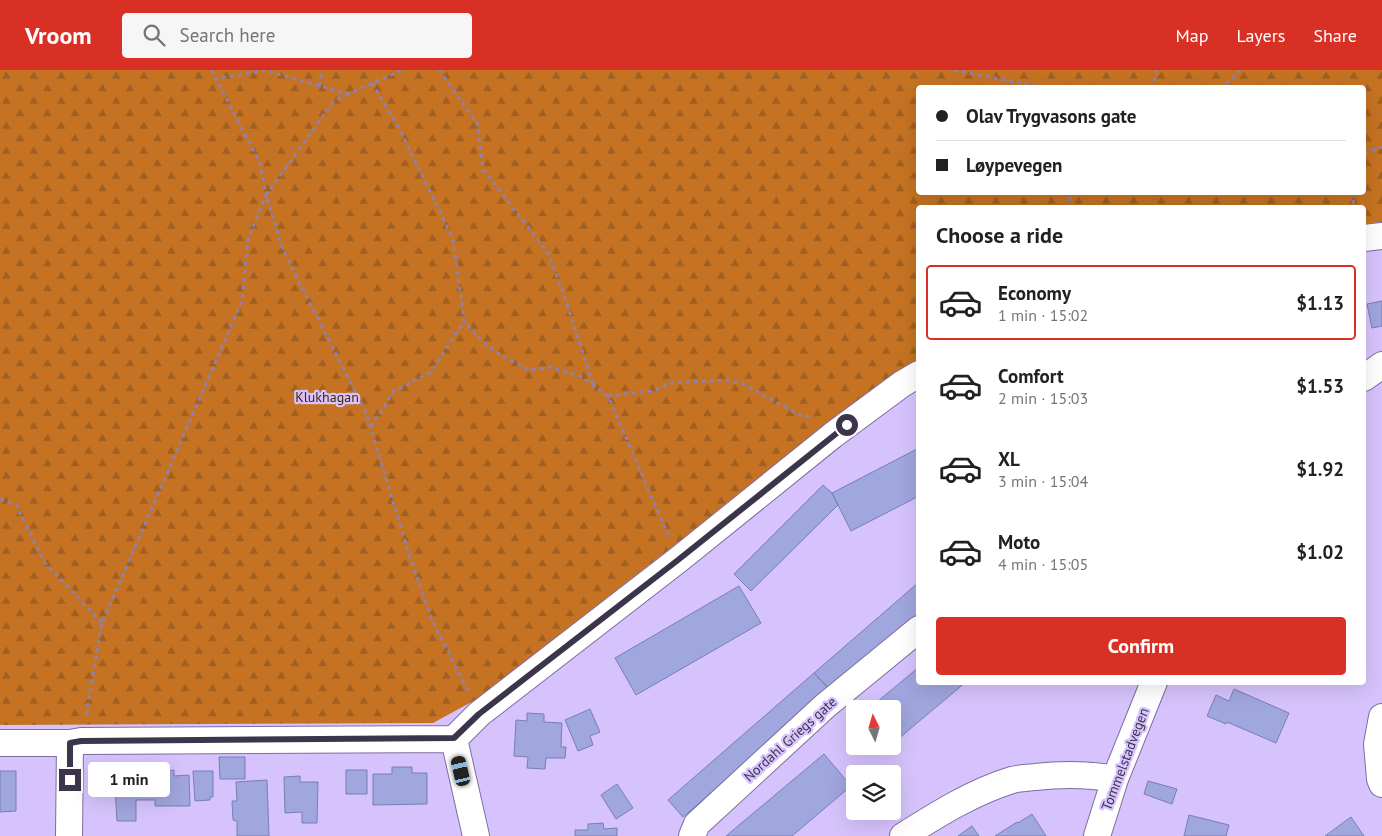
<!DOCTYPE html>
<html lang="en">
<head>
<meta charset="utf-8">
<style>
	body { margin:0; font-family:"PT Sans",sans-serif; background:#f6f6f6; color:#202124; height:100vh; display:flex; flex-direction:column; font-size:19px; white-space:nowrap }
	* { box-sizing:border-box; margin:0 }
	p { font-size:16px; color:#757577 }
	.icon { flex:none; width:28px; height:28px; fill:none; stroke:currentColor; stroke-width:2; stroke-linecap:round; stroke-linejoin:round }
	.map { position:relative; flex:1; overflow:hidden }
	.drawer { position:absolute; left:916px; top:135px; width:450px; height:480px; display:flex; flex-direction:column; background:#fff; border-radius:5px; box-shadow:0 5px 20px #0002 }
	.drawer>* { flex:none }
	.top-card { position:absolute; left:916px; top:15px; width:450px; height:110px; border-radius:5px; box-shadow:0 5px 20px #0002; display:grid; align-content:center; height:110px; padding:0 20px; background:#fff }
	.needle { width:32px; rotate:355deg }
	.buttons { position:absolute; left:846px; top:630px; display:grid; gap:10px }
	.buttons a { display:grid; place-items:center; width:55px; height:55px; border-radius:5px; background:#fff; box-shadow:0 5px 20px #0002; font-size:25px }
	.end { position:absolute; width:22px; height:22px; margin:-11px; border:6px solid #3c344b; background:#fff; box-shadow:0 0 0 2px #fff }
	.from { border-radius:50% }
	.bubble { position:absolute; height:35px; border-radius:5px; background:#fff; box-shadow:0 5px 20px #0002; font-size:16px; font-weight:700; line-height:35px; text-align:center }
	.car { position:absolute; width:15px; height:30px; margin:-15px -8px; border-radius:6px; box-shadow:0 0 4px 1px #0007; background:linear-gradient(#222 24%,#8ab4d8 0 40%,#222 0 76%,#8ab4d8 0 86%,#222 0) }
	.top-card b { display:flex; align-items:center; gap:18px; height:48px; font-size:19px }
	.top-card b+b { border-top:1px solid #e0e0e0 }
	.top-card i { width:12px; height:12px; background:#202124 }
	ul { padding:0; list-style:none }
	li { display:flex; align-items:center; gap:15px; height:75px; margin:0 10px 8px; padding:0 10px; border:2px solid transparent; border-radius:5px }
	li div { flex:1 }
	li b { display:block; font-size:19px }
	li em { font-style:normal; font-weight:700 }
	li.current { border-color:#d93025 }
	li>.icon { width:45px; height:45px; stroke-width:1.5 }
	h2 { padding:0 20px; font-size:22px; line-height:60px }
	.action { display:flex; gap:10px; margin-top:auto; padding:10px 20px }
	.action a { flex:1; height:58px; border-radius:5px; background:#d93025; color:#fff; font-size:20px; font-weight:700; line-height:58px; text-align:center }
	header { display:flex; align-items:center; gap:30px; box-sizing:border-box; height:70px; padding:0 25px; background:#d93025; color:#fff }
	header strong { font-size:24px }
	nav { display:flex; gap:28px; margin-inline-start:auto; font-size:18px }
	.search { width:350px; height:45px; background:#f6f6f6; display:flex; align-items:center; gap:12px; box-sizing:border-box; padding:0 18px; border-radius:5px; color:#757577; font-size:19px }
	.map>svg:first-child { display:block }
</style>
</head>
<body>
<header>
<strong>Vroom</strong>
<div class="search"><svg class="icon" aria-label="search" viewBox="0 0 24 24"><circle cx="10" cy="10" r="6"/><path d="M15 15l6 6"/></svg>Search here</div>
<nav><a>Map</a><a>Layers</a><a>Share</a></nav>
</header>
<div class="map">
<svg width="1382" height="766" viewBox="0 0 1382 766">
	<defs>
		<pattern id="forest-firs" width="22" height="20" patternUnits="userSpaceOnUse" patternTransform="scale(1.25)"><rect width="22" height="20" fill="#c57322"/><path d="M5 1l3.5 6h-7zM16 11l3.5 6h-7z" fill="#a15f20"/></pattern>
	</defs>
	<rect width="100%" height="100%" fill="#d6c3fd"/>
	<path fill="url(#forest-firs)" fill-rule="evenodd" d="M0,0H1382V152L1364,154V138H919V289L894,304L477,629L433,653L0,655ZM919,18H1364V122H919Z"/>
	<path fill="#a0a6de" stroke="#797eb4" d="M1382,231V256L1372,258L1367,234Z
		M919,378V426L851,461L832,423Z
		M823,415L832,423L838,435L751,521L734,504Z
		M919,512V543L830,620L814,603Z
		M739,516L761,553L636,625L615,588Z
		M919,597V612H966L898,669L892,663V639H872L871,637Z
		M814,603L830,620L683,747L668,730Z
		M1234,619L1289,643L1276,673L1227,652L1226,654L1207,646L1216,625L1229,631Z
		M590,639L600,662L590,666L593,675L578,681L565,650Z
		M527,643L544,644V652L562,653L561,677H566L565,688H546L545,699L527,698L528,687L514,686L516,650L527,651Z
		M824,684L851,716L792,766H726Z
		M219,687H245V709H220Z
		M392,697H412V703H427V734L373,735V704H392Z
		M114,699H169V701L174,700V706L189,705L190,736H155V730H136V751H117Z
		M346,700H367V724H346Z
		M0,701H16V741L0,742Z
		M193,701H213V727H210V730L195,731Z
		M300,706V712H318L317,753H302V742L285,743L284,707Z
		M267,710L269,766H237V751L233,750L232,731H237L236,712Z
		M1148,711L1177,719L1172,734L1144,724Z
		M617,714L633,738L616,749L601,725Z
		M1032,744L1046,766H995L1017,752L1018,753Z
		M1189,745L1229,755L1226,766H1184Z
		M1351,747L1364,766H1325Z
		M603,753L604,759L617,758V766H575V760H588V754Z
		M972,756L979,766H958Z"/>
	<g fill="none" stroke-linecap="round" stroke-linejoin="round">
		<defs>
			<path id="minor" d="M1364,168L1382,166
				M1364,308L1382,295
				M1382,647L1377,674L1380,709L1382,714
				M454,669L476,766
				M0,673H70L81,671L454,669L479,644L678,490L833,365L902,314L919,304
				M69,766L70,673
				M692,766L697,754L825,636L919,559
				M903,766C938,744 973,722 1012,710C1019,708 1028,708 1035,707C1062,704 1088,704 1115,709
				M1097,766L1115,709L1154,612"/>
		</defs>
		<use href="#minor" stroke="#7e6ca0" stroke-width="28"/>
		<path stroke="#8f81ab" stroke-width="3" stroke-dasharray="4 4" stroke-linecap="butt" d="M212,0L216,9
			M439,0L477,53L483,99L548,183L564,225L593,314
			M954,0L1045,18
			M372,13L399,58L453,169L464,251L484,273L504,287L529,300L550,297L580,306L608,326L668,465
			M319,16L323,0
			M1150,18L1153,14L1157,0
			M1219,18L1228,12L1240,0
			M348,24L334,31L266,125L283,180L366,343L409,484L432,550L468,621
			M1364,83L1382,77
			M1351,122L1355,138
			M1067,138L1072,122
			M608,326L653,321L671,313L727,310L743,314L802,346L813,347
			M371,357L394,321L431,302L464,251
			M0,429L16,435L45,493L102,553
			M86,645L102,553L242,231L248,169L266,125L260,93L216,9L264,0L348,24L402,0"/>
		<use href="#minor" stroke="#fff" stroke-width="26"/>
	</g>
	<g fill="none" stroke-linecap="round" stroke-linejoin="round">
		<path stroke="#3c344b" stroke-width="6" d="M70,710V673L81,671L454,668L479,644L678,490L847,355"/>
	</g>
	<g text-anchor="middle" stroke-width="4.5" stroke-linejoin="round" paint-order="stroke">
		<g font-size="14" fill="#472605" stroke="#d6c3fd">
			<text x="327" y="332">Klukhagan</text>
		</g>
		<g font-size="14" fill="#3c344b" stroke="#d6c3fd">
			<text transform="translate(790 669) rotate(-42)" y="5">Nordahl Griegs gate</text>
			<text transform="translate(1125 689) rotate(-69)" y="5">Tommelstadvegen</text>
		</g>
	</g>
</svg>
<div class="buttons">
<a><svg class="needle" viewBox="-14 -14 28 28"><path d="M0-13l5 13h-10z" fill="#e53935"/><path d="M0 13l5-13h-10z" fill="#757577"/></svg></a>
<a><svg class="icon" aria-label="layers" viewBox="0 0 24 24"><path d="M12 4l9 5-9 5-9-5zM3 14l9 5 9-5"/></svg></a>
</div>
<i class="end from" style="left:847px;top:355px"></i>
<i class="end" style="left:70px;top:710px"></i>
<div class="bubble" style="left:88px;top:692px;width:82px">1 min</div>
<i class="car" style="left:461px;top:701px;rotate:347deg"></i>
<div class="top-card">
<b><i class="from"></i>Olav Trygvasons gate</b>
<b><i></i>Løypevegen</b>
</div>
<section class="drawer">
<h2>Choose a ride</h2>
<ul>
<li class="current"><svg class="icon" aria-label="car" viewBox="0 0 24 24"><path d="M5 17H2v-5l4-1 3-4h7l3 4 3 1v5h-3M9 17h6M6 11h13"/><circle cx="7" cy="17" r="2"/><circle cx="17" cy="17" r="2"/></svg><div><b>Economy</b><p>1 min · 15:02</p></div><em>$1.13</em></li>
<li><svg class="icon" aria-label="car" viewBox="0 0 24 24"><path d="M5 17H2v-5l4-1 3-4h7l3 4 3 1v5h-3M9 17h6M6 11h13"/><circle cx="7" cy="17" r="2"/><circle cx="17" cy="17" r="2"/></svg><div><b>Comfort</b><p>2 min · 15:03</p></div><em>$1.53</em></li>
<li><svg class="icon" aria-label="car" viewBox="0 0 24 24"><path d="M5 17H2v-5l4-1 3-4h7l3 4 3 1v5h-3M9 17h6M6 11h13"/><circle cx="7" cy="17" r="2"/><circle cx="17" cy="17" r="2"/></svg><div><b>XL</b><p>3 min · 15:04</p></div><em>$1.92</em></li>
<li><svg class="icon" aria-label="car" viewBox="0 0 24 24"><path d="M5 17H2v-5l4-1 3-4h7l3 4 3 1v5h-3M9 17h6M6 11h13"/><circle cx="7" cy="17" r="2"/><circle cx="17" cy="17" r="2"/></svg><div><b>Moto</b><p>4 min · 15:05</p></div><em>$1.02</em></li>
</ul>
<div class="action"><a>Confirm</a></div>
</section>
</div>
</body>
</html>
